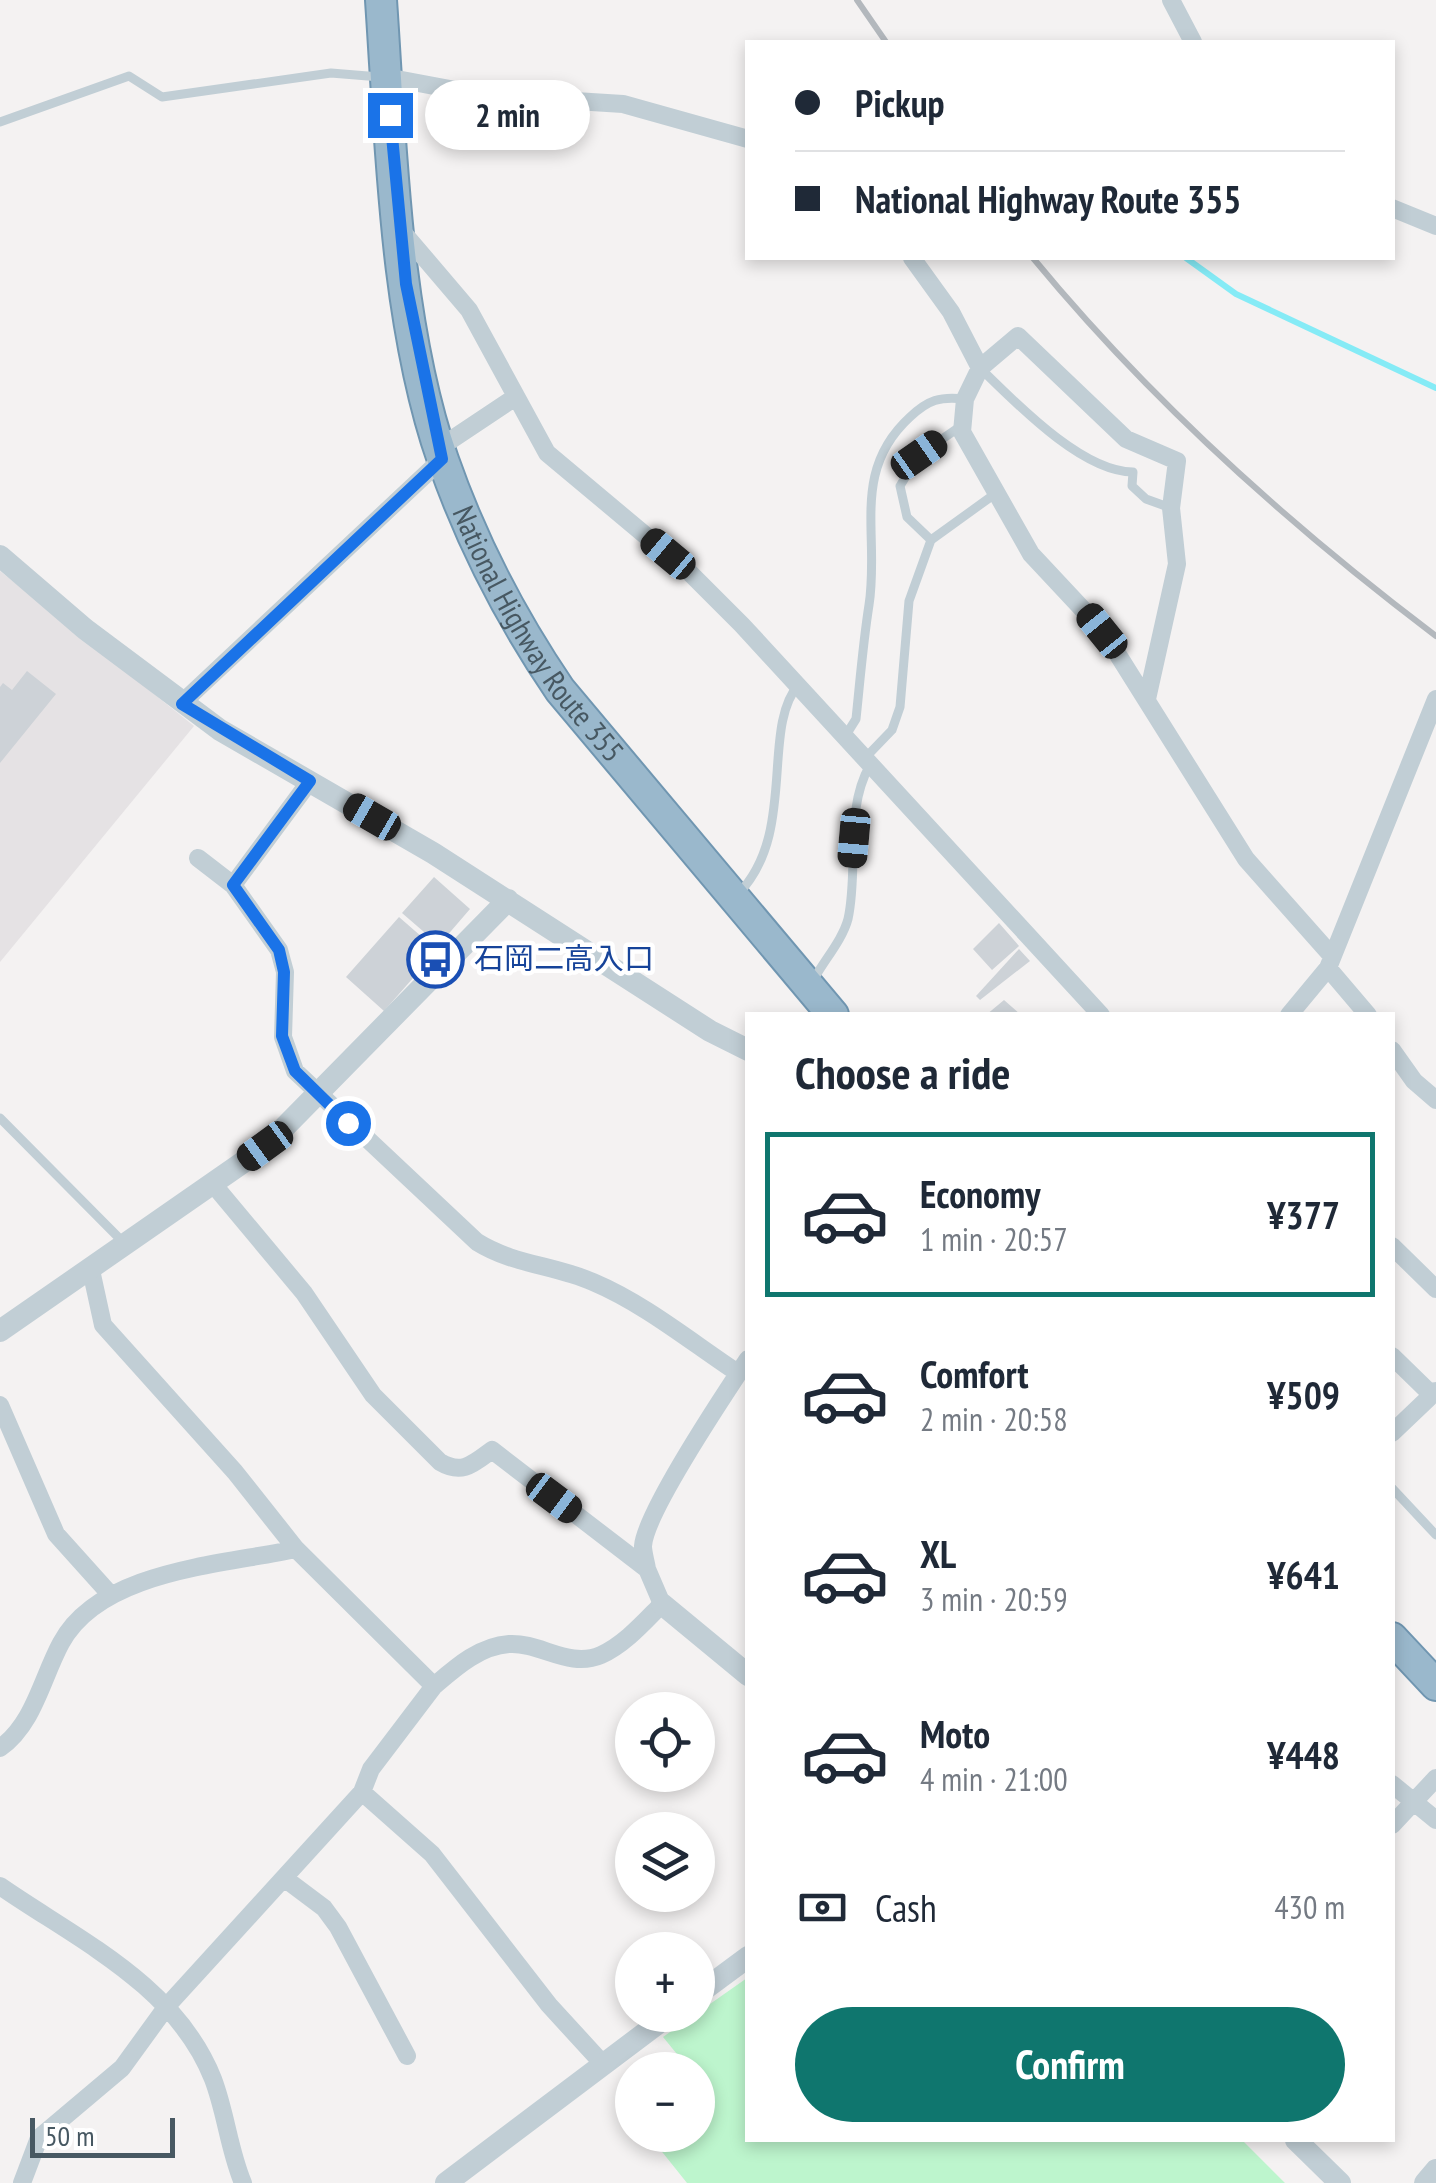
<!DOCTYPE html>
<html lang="en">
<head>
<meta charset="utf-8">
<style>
	body { margin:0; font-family:"PT Sans Narrow","Noto Sans JP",sans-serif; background:#f6f6f7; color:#1f2937; height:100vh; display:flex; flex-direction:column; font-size:38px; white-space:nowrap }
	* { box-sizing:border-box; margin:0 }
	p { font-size:32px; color:#747a83 }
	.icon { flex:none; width:55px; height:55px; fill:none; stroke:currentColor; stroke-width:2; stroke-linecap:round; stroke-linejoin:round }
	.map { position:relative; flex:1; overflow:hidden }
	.drawer { position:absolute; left:745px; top:1012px; width:650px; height:1130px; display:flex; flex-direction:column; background:#fff; border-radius:0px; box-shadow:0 5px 15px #0003 }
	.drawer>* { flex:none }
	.guide { position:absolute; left:745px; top:40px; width:650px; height:220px; border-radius:0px; box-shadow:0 5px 15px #0003; display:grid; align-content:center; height:220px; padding:0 50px; background:#fff }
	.buttons { position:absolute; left:615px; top:1692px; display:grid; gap:20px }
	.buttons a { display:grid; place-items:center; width:100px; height:100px; border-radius:50%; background:#fff; box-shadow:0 5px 15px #0003; font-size:50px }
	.scale { position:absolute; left:30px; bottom:25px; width:145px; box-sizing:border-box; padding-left:10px; border:5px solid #475862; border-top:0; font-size:28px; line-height:35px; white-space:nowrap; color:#475862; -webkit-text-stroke:8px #fff; paint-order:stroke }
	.end { position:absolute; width:45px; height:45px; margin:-22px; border:12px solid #1a73e8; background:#fff; box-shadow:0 0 0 5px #fff }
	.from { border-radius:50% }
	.bubble { position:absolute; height:70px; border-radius:35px; background:#fff; box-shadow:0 5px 15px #0003; font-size:32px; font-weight:700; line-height:70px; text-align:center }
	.car { position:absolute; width:30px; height:60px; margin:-30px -15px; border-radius:12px; box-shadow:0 0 8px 2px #0007; background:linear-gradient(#222 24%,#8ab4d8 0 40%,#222 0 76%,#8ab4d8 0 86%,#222 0) }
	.guide b { display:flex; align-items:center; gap:35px; height:95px; font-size:38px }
	.guide b+b { border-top:2px solid #e0e1e3 }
	.guide i { width:25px; height:25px; background:#1f2937 }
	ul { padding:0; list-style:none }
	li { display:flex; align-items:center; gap:30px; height:165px; margin:0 20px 15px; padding:0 30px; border:5px solid transparent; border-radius:0px }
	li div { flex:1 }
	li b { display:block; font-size:38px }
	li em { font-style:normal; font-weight:700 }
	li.active { border-color:#0f766e }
	li>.icon { width:90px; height:90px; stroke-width:1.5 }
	h2 { padding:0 50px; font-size:45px; line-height:120px }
	.pay { display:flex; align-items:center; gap:25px; height:110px; padding:0 50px; font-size:38px }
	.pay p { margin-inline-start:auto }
	.cta { display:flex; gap:20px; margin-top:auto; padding:20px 50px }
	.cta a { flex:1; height:115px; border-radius:60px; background:#0f766e; color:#fff; font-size:40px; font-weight:700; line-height:115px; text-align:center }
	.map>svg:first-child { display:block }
</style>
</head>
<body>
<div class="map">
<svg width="1436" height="2183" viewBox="0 0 1436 2183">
	<rect width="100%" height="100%" fill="#f4f2f2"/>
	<path fill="#e5e2e4" d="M0,571L194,726L0,962Z"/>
	<path fill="#bdf5cd" d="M747,1978L748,2140H1242L1285,2183H687L655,2143L663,2135H698V2102L708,2092L698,2079V2070H690L663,2037Z"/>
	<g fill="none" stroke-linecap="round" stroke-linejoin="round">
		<path stroke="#85ebf6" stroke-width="6" d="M1186,258L1236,294L1436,388"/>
	</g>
	<path fill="#cdd2d7" d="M27,671L56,694L0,763V687L3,683L12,690Z
		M434,877L470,909L439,945L402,913Z
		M399,917L430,944L421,955L428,961L384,1011L346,977Z
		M999,923L1019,946L992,970L973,949Z
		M1019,949L1030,961L980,1000L976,996Z
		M1004,1000L1021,1015H986Z"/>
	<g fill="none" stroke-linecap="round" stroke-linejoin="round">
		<defs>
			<g id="trunk">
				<path id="s1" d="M381,0C391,145 395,323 443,460C472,543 511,618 560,690L833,1015"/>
				<path d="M1392,1638L1436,1685"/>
			</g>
		</defs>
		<use href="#trunk" stroke="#7096b1" stroke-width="34"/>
		<path stroke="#c1ced5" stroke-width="9" d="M0,122L129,76L162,97L331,73L380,77
			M981,369C1016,403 1082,472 1133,472L1132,486L1146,499L1171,508
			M931,540L907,517L900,486L919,455L961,426
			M846,735L856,719C860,681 863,643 869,605C880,535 850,472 910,417C928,400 940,396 965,399
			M866,757L892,730L900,707L909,601L931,540L999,491
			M738,894C798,833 760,728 799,684
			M817,974C827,957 843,938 848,919C859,870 844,810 870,765
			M0,1118L124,1243
			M1392,1488L1436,1535"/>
		<path stroke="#c1ced5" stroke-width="18" d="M1171,0L1193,42
			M386,77L482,95L623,104L748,139
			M1392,208L1436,226
			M400,229L469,310L547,453L688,571L742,625L1101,1015
			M912,258L951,312L980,368L965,399L962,432L1031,554L1103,631L1246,859L1332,956
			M980,368L1018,336L1126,439L1177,461L1171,508L1177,564L1147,699
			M439,448L514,398
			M182,703L442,459
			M198,858L233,885L279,950L285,972L283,1037L295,1071L477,1242C514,1265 554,1265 593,1282C645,1304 691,1342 738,1373
			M233,885L310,781
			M1328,968L1368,1015
			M1289,1015L1328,968L1436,699
			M1392,1050L1414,1081L1436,1100
			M1392,1246L1436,1289
			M91,1270L103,1325L235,1472L296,1549
			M1392,1356L1432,1395
			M0,1405L56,1534L109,1593
			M1392,1433L1436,1391
			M647,1569C646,1562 643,1553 643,1546C645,1513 726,1392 748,1359
			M0,1748C34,1724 42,1678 61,1643C100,1570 222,1565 296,1549L434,1686C455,1668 479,1646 509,1644C540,1642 569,1669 601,1655C625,1644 644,1622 662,1604L647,1569L492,1450C473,1464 462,1475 440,1462L373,1395L304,1293L213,1184
			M1392,1784L1436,1820
			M362,1792L432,1854L549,2005L603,2064
			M1392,1825L1436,1778
			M284,1878L324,1908L338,1927L407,2056
			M0,1886C78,1940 176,1985 213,2079C226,2113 229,2150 243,2183
			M22,2183L39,2138L122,2068L167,2006L362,1792L371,1769L434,1686"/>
		<path stroke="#c1ced5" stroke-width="22" d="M0,556L85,629L220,730L433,853L710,1031L748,1050
			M0,1331L265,1147L508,900
			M662,1604L748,1675
			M698,1994L748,1957
			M1296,2140L1340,2183
			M446,2183L669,2015
			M1425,2183L1436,2170"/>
		<use href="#trunk" stroke="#9ab8cc" stroke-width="30"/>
		<path stroke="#b3b8bd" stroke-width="6" d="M857,0L886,42
			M1033,258C1150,400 1289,525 1436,636"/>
	</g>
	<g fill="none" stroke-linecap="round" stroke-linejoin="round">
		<path stroke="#1a73e8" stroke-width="12" d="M348,1123L295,1071L282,1036L284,972L279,950L233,885L310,781L182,704L442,459L406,284L390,115"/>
	</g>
	<defs>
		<symbol id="bus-ring" viewBox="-11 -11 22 22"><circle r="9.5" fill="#fff" stroke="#1a4fb4" stroke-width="1.5"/><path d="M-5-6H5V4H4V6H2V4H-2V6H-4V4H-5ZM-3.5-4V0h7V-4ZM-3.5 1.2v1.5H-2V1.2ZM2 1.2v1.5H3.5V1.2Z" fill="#1a4fb4"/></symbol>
	</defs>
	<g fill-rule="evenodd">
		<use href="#bus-ring" x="404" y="928" width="63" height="63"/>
	</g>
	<g text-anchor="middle" stroke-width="9" stroke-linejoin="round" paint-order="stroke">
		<g font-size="30" fill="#475862" stroke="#fff">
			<text dy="10" stroke="none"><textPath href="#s1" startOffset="665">National Highway Route 355</textPath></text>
		</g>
		<g font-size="30" fill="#164399" stroke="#fff" text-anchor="start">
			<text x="474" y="969">石岡二高入口</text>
		</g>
	</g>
</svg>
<div class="buttons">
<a><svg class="icon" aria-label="locate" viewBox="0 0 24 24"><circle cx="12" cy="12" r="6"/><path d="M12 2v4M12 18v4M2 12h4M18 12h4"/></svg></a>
<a><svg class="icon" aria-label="layers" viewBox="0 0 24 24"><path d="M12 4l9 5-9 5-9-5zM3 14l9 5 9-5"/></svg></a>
<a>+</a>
<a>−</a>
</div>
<div class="scale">50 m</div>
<i class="end from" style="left:348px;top:1123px"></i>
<i class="end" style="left:390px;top:115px"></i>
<div class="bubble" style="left:425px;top:80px;width:165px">2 min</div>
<i class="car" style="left:919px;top:455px;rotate:55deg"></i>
<i class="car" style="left:668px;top:554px;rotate:310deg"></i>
<i class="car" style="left:1102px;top:631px;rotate:321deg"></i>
<i class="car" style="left:372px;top:817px;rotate:300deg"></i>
<i class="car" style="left:854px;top:838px;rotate:185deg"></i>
<i class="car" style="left:265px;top:1146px;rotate:234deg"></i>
<i class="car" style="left:554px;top:1498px;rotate:127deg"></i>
<div class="guide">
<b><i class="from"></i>Pickup</b>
<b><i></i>National Highway Route 355</b>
</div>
<section class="drawer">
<h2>Choose a ride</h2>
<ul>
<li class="active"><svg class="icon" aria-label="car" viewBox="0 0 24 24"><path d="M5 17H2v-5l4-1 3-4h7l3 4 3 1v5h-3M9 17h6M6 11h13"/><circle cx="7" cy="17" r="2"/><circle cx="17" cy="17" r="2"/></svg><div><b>Economy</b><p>1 min · 20:57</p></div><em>¥377</em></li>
<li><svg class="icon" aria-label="car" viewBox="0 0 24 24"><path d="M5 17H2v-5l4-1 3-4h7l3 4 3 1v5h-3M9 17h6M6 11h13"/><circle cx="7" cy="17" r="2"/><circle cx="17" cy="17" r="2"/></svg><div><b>Comfort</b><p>2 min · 20:58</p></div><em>¥509</em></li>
<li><svg class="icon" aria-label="car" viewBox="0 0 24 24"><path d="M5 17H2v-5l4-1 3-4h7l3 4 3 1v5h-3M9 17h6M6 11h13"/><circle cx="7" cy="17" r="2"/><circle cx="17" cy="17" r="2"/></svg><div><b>XL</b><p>3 min · 20:59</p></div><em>¥641</em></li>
<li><svg class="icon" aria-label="car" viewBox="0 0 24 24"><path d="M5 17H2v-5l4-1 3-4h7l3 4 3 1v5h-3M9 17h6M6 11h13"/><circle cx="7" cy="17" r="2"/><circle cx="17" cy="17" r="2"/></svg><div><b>Moto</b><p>4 min · 21:00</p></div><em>¥448</em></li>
</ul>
<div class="pay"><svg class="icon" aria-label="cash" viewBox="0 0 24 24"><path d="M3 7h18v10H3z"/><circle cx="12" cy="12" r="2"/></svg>Cash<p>430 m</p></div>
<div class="cta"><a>Confirm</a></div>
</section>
</div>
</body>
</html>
